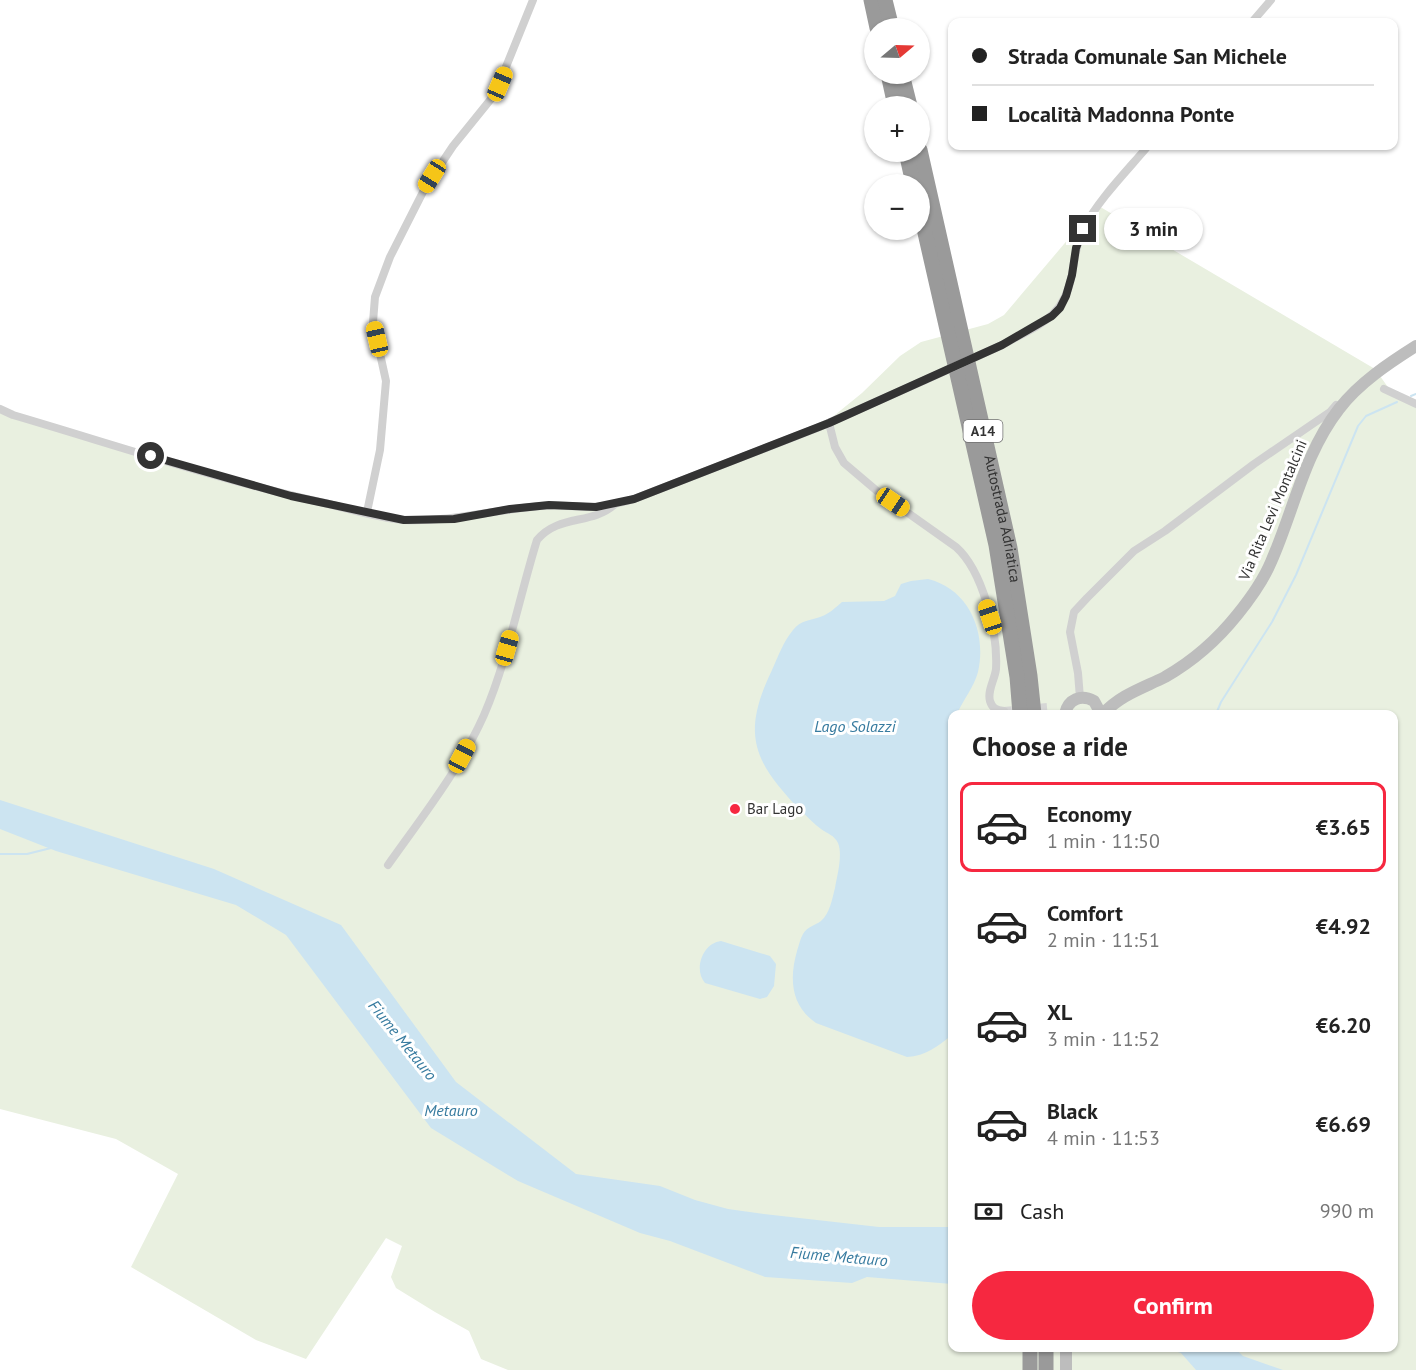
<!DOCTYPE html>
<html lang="en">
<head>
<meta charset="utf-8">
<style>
	body { margin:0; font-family:"PT Sans",sans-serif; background:#f6f6f6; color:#222; height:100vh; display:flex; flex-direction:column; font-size:22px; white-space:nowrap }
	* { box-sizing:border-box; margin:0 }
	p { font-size:20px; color:#767676 }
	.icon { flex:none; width:33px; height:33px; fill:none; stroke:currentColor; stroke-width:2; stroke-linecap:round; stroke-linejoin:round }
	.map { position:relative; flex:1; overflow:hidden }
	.sheet { position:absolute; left:948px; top:710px; width:450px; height:642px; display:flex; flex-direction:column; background:#fff; border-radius:12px; box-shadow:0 2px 4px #0004 }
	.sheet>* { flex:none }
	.hud { position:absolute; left:948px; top:18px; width:450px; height:132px; border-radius:12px; box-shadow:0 2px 4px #0004; display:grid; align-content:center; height:132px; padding:0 24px; background:#fff }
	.needle { width:39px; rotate:71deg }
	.tools { position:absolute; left:864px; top:18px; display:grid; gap:12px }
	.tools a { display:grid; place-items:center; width:66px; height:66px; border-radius:50%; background:#fff; box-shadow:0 2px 4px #0004; font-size:30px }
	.end { position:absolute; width:27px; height:27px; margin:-14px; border:8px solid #333; background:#fff; box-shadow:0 0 0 3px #fff }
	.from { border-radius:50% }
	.bubble { position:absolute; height:42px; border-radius:21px; background:#fff; box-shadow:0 2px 4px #0004; font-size:20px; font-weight:600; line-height:42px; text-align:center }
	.car { position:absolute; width:18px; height:36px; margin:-18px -9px; border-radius:8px; box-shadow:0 0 4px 2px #0007; background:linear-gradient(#f5c518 24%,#345 0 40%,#f5c518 0 76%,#345 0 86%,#f5c518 0) }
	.hud b { display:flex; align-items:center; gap:21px; height:57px; font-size:22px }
	.hud b+b { border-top:2px solid #e0e0e0 }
	.hud i { width:15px; height:15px; background:#222 }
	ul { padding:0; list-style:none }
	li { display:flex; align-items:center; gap:18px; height:90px; margin:0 12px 9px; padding:0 12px; border:3px solid transparent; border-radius:12px }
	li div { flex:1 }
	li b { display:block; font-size:22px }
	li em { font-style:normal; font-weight:600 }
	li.current { border-color:#f62840 }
	li>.icon { width:54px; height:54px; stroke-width:1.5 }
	h2 { padding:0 24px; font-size:27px; line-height:72px }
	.pay { display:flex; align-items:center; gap:15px; height:66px; padding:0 24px; font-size:22px }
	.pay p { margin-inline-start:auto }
	.button { display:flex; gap:12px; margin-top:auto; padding:12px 24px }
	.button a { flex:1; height:69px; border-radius:36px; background:#f62840; color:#fff; font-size:24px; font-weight:600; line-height:69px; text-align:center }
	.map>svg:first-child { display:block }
</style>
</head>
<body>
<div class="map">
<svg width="1416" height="1370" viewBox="0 0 1416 1370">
	<rect width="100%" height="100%" fill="#fff"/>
	<path fill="#e9f0e0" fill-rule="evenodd" d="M1097,205L1375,369L1390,390L1416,405V1370H508L481,1359L469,1331L435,1312L396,1288L391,1277L402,1246L386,1238L306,1359L256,1340L131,1267L178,1174L116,1139L0,1109V412L237,481L407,522L506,509L626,503L825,423L862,393L900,356L921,342L988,324L1004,315ZM952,714H1394V1347H952Z"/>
	<path fill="#cce4f1" d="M928,579C969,589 987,632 978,672C974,687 963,700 957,714H952V1035C938,1046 926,1056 907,1057L816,1023C791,1006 789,979 797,951C799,945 800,939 803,934C808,926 814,926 821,921C830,913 832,899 835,888C837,876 843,855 838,843C834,835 828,834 821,829C814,824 808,817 801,811C753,761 741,735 772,670C778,657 783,642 793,630C801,620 809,621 820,617C829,614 835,608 842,602L884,601L895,596L901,584L911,581Z
		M0,800L214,869L341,925L456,1082L576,1174L660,1186L695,1200L728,1209L764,1214L879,1227H952V1284L867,1277L852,1283L765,1277L670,1241L640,1233L518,1181L431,1128L286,935L236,905L56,851L0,829Z
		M721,941L770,956L776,964L774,986L767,997L760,999L705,983C693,969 703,943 721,941Z
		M1162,1347H1234L1243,1356L1283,1370H1196L1181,1353Z"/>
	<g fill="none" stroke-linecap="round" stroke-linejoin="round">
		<path stroke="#cce4f1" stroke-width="2" d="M1411,396L1416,394
			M1216,714L1221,702L1272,622L1296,575L1358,426L1366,416L1397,402
			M0,854H27L51,848"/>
		<path stroke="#d6d6d6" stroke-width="8" stroke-dasharray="8 4" stroke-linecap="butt" d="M1004,711L1047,707"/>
		<path stroke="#d0d0d0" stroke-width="8" d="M1252,22L1271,0
			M1002,345C1038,325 1064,319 1072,274C1075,258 1076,244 1083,229C1099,199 1126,172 1148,146
			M1384,389L1416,404
			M0,409L13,415C115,445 216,479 320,502C347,508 376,518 404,520C450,522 494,510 540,506C558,504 576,507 594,507C608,506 621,503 634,499L817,428L925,380
			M829,423L835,447L844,463L877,491L956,547C983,571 998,633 996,669C995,679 987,691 990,701C992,708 996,710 1004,711
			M367,512L380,450L386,381L373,322L375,297L390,257L425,188L453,146L495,94L533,0
			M1080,698L1078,673L1070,632L1074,612L1087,598L1134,551L1165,531L1254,464L1330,412L1336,405
			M388,865C422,817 460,769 484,715C508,659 519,598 537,540C559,514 591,525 614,505"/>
		<path stroke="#bdbdbd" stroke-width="12" d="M1065,714C1068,699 1081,694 1094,701L1101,714
			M1103,714C1120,695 1143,688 1165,677C1193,661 1217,640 1237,615C1250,599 1263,581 1271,562C1294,510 1304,454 1339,409C1359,383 1389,363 1416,346
			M1066,1347V1370"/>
		<g stroke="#9a9a9a" stroke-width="15">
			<path d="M871,0L877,28"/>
			<path d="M885,0L892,28"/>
			<path d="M888,74L895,106"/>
			<path d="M902,74L910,106"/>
			<path id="s1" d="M920,150L1010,548L1030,676L1034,714"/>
			<path d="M906,152L913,184"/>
			<path d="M920,211L996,545L1017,677L1020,714"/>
			<path d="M1030,1347V1370"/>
			<path d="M1046,1347V1370"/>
		</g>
		<path stroke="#d0d0d0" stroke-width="8" d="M925,380L1002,345"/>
	</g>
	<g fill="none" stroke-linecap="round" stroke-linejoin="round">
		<path stroke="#333" stroke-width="8" d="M151,456L291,496L404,520L454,519L510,509L549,505L596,507L634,499L829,423L1002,345L1033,327L1052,316L1060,308L1066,296L1072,275L1076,248L1083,229"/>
	</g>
	<circle fill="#f62840" stroke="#fff" stroke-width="2" cx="735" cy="809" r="6"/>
	<g text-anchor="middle" stroke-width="6" stroke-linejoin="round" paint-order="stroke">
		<rect fill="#fff" stroke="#707070" stroke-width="1.5" x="963.5" y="420" width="39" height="22" rx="4.5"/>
		<g font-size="14" font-weight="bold" fill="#333">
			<text x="983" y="436">A14</text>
		</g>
		<g font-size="15" fill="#333" stroke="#fff">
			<text transform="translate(1273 510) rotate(-67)" y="5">Via Rita Levi Montalcini</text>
			<text dy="5" stroke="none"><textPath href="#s1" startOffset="378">Autostrada Adriatica</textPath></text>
		</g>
		<g font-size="15" fill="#333" stroke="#fff" text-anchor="start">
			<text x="747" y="814">Bar Lago</text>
		</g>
		<g font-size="16" font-style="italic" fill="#377b9f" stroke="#fff">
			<text x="855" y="732">Lago Solazzi</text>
			<text transform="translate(403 1040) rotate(51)" y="6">Fiume Metauro</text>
			<text x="451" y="1116">Metauro</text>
			<text transform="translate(839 1256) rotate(5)" y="6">Fiume Metauro</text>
		</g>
	</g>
</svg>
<div class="tools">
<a><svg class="needle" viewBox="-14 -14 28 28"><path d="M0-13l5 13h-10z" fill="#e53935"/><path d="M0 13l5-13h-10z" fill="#767676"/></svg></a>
<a>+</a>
<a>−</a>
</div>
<i class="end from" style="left:151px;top:456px"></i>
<i class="end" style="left:1083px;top:229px"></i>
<div class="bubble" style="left:1104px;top:208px;width:99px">3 min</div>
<i class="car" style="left:500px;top:84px;rotate:23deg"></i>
<i class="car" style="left:432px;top:176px;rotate:212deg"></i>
<i class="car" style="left:377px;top:339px;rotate:347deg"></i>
<i class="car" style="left:893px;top:502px;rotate:124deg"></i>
<i class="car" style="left:990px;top:617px;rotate:342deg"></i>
<i class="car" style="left:507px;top:648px;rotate:16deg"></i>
<i class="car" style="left:462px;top:756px;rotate:28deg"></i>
<div class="hud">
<b><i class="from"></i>Strada Comunale San Michele</b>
<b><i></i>Località Madonna Ponte</b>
</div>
<section class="sheet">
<h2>Choose a ride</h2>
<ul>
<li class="current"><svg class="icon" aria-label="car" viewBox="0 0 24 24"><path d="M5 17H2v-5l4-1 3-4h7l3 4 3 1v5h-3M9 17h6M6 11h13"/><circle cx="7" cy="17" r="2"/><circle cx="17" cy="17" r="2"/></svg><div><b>Economy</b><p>1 min · 11:50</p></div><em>€3.65</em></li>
<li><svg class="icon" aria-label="car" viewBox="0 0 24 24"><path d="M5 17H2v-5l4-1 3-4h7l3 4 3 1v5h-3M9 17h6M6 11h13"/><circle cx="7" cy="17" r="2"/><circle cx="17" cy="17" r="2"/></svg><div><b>Comfort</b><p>2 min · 11:51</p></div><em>€4.92</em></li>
<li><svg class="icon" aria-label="car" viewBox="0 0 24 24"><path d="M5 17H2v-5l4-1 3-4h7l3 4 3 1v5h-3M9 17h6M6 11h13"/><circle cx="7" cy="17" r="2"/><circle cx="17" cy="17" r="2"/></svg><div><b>XL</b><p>3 min · 11:52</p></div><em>€6.20</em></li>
<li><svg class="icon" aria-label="car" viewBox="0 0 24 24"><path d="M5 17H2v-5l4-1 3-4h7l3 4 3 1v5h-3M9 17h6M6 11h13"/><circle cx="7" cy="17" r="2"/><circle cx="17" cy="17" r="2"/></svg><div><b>Black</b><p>4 min · 11:53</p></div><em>€6.69</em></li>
</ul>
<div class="pay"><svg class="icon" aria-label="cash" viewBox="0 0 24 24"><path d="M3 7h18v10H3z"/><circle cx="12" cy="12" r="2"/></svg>Cash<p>990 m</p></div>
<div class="button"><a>Confirm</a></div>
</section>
</div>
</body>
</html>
